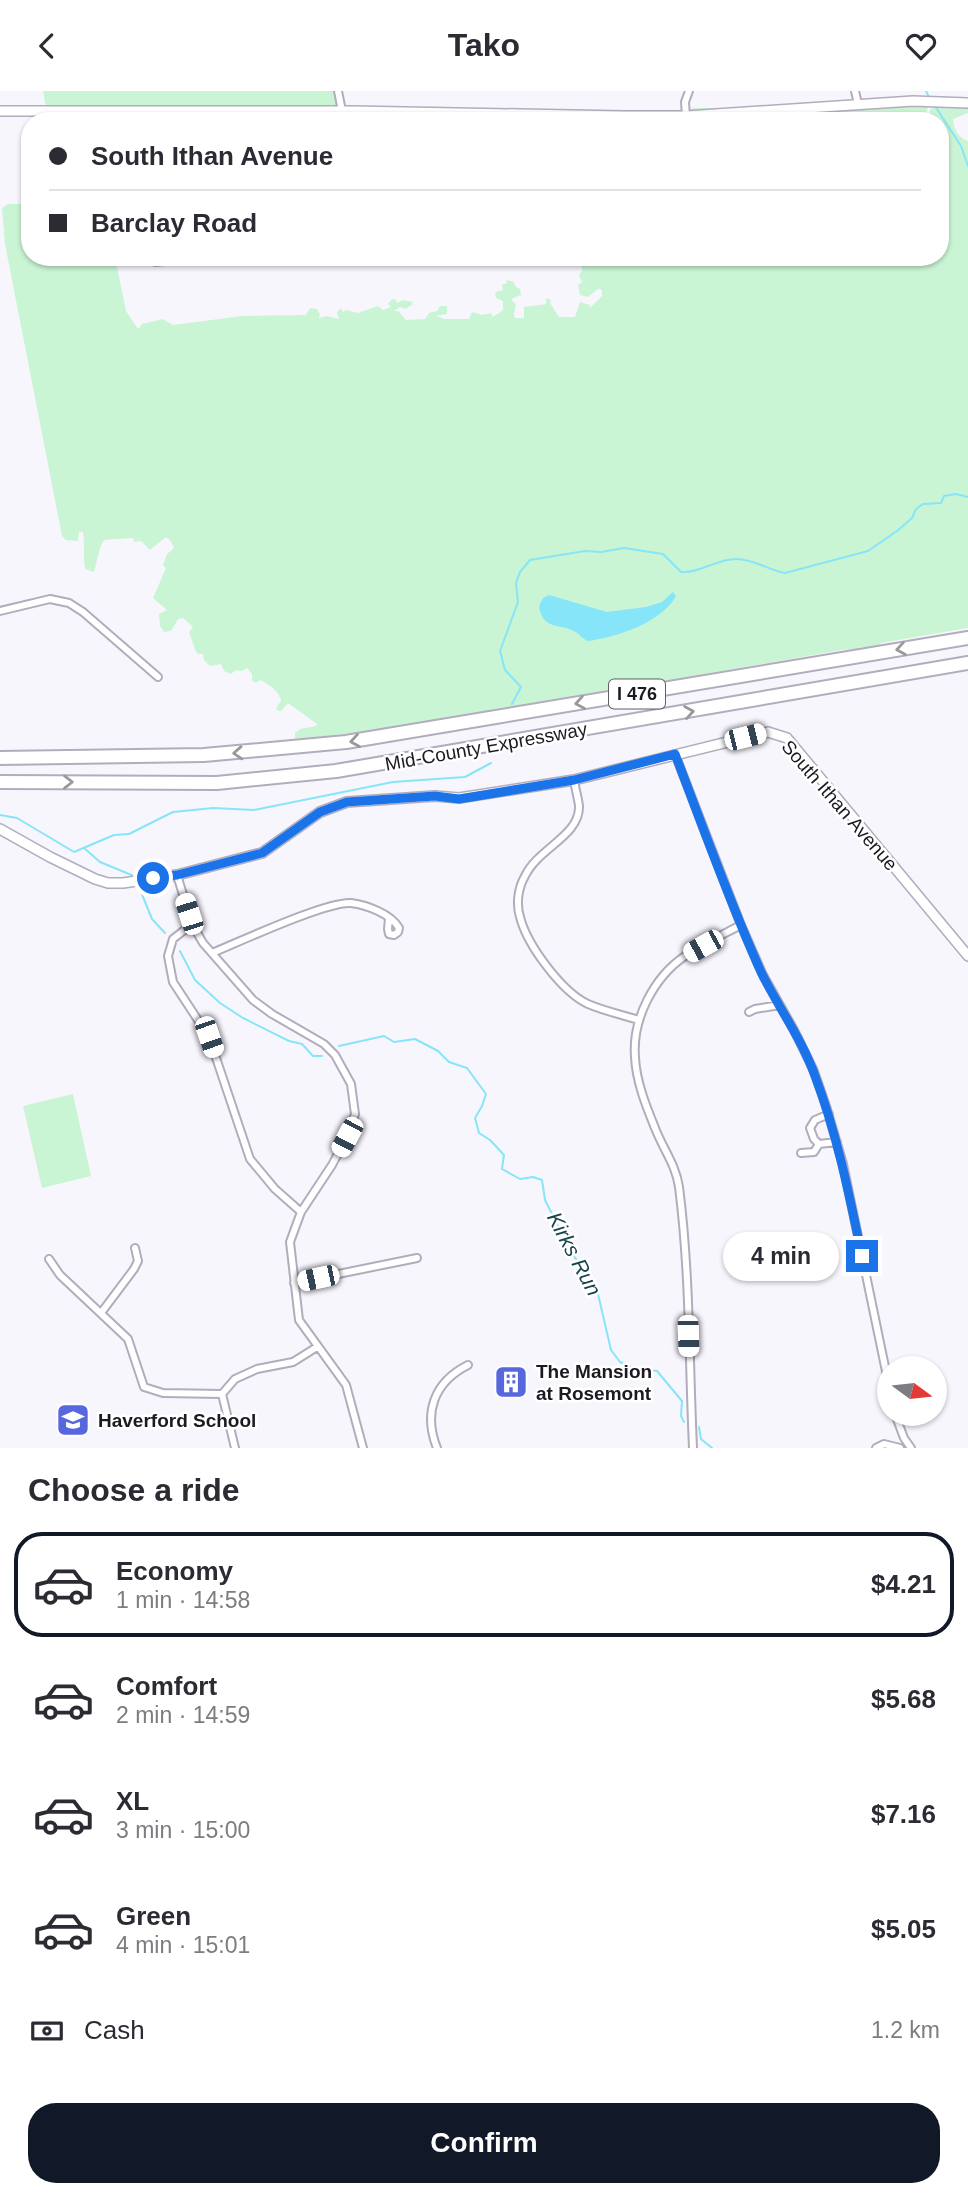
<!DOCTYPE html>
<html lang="en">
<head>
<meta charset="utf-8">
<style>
	body { margin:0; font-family:Arial,sans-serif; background:#f2f2f3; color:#2b2b33; height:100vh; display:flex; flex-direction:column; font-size:26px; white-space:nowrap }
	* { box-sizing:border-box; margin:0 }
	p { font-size:23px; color:#7c7c81 }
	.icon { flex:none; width:38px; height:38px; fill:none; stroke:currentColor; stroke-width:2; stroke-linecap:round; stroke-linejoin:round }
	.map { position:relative; height:1357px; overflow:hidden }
	.sheet { display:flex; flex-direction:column; background:#fff; flex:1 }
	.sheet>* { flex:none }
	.hud { position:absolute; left:21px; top:21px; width:928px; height:154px; border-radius:28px; box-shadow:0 2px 5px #0004; display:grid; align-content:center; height:154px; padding:0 28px; background:#fff }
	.needle { width:46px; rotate:105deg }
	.controls { position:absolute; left:877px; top:1265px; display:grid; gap:14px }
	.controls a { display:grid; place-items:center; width:70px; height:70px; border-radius:50%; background:#fff; box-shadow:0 2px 5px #0004; font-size:35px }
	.end { position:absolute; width:32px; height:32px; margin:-16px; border:9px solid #1a73e8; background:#fff; box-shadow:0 0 0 4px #fff }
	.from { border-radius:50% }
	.bubble { position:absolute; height:49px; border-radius:24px; background:#fff; box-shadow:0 2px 5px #0004; font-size:23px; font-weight:800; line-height:49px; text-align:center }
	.car { position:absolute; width:21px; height:42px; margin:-21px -10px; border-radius:9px; box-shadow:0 0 5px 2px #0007; background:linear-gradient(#fff 24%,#345 0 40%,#fff 0 76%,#345 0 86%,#fff 0) }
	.hud b { display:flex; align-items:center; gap:24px; height:66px; font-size:26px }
	.hud b+b { border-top:2px solid #e1e1e2 }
	.hud i { width:18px; height:18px; background:#2b2b33 }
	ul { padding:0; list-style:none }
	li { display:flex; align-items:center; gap:21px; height:105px; margin:0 14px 10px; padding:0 14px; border:4px solid transparent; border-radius:28px }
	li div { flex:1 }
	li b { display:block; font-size:26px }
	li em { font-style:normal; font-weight:800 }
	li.selected { border-color:#111827 }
	li>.icon { width:63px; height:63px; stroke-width:1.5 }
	h2 { padding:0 28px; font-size:32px; line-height:84px }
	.pay { display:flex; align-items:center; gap:18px; height:77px; padding:0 28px; font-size:26px }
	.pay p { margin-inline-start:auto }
	.action { display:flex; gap:14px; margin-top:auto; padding:14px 28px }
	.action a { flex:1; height:80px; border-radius:28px; background:#111827; color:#fff; font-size:28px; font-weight:800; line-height:80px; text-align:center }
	header { display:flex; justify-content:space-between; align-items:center; height:91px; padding:0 28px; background:#fff; font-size:32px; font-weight:800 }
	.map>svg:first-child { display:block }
</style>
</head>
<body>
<header><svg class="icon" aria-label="back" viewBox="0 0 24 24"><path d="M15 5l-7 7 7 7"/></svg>Tako<svg class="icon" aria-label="heart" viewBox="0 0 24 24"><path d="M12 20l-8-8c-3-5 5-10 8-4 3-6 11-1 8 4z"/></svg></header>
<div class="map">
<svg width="968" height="1357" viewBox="0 0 968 1357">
	<rect width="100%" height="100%" fill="#f8f6fd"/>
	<path fill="#caf5d4" d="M43,0H338L343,20L86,21L88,30H77L75,20H51L45,12Z
		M924,12L928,17L924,27L918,30H601L605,25L686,21L693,17H721L723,20L739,19L742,16Z
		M948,13L968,14V22L953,28C954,38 957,46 968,50V537L881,552L879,557L861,556L856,560L851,558L842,559L676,588L666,595L622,596L614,601L606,599L595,605C579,600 569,608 554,612L551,608L539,612L499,617L471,625H457L449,629L431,634L394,636L295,650V642L300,638L316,635L317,633L288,612L281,620H278L276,617L281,610C280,601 269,593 260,589L256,592L252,590V583L247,577L242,580L236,579L231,583L224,580L221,573L210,575L204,569L203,563H198L196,561L189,541L193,536L183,527L178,528L171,540L164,541L160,535L159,523L167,519L153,507L166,477L163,474L167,463L174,457L170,449L166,446L150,459L141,450L134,451L133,447L104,449L100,457L94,481L85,478C83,465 85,454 83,441H79L78,450L66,449L62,445L5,153L2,117L8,113H24L25,100L30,99V166H115L126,220L138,238L142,233L163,228L173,234L242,225L306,224L310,217L317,218L320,223L319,227L326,225L339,228L337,221L341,217L343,221L346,219L358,222L378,215L383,219L391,216L388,213L392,208L396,209L397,212L403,209L413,211L412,214L405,218L400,216L394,220H398L406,229L425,228L429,222L437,220L440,215H447V223L436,225L444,228H469L472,221L482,224L491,222L493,226L503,219V210L496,207L495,201L503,199L502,193H506L507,189L514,191L515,195L520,198L521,204L511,208L516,214L514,223L515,227H524V216L546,213V207L551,209L550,212L559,226H575L580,211L590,214V217L602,205V199L598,198L588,206L580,204L578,194L582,191L579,184L582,180L580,166H940V74L943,76L940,60V30H930V18L938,15L944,16Z
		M73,1003L91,1085L42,1097L23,1015Z"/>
	<path fill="#86e5f8" d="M673,501L676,505C661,532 617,546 588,550C582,548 580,543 574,540C557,532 543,539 539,515L543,507L549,504L607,521L646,516L662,511Z"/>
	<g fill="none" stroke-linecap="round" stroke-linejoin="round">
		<path stroke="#86e5f8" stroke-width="2" d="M926,0L928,4
			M935,15L961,55L968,75
			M512,613L521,596L505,579L500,560L518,511L516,492L520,481L530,469L585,460L601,461L624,457L663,463L681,481C701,482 717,468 736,468C754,468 768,479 785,482L868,460L897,440L912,427L916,418L923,413L941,412L944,405L956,403L968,406
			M0,724L17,727L74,761L114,744L129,743L173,721L213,717L254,719L393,691L465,686L491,672
			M84,757L100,771L134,785
			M139,796L152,828L165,842
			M180,860L195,889L220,912L243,927L289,950L302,953L313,965H322
			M339,955L384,945L394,951L415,948L438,960L449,971L467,977L486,1003L482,1015L475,1027L479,1042L490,1049L504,1064L502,1078L520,1088L533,1086L542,1089L545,1109L569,1157L598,1203L611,1259L620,1271L633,1277L657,1280L682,1310L681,1325L684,1331
			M699,1336L701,1348L712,1357"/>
		<defs>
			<path id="street" d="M338,0L344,30
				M855,0L858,13
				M686,25L685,11L689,0
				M155,171L205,166
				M0,520L50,508L69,512L83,521L158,586
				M675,663L741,834L763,884L794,939L814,980L826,1015L843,1073L889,1295
				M574,689C575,697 578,706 579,715C580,745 538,757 525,785C518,797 516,813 520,826C527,854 562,901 588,913C604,920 623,924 639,929
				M177,784L192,833L203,852L253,909L272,923L324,953L335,964L351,993L355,1023L347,1046L332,1074L301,1121L290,1151L299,1229L346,1294L363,1357
				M192,833L173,848L168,865L173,891L209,946L250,1068L275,1098L301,1121
				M212,862C239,851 327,810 351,812C367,814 391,823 399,837L398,841L394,844L389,843L388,838L389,827
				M749,921L755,918L780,914
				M829,1023L815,1029L810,1037L814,1048L819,1053L837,1051
				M801,1062L814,1061L819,1053
				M49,1168L60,1184L128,1248L144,1296L163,1302L222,1303
				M294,1192L417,1167
				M101,1222L134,1178L138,1170L135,1157
				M222,1303L235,1288L257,1278L293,1271L317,1256
				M222,1303L235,1357
				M895,1323L904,1347L911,1357
				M437,1357C423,1322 434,1291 468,1274
				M693,1357C689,1270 690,1182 679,1096C676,1074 663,1058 655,1037C646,1015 636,990 635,966C632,928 654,886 685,865C702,853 722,844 741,834
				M876,1357L884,1353L900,1357"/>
			<path id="secondary" d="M0,20H352L624,25H686L913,10L968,12
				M0,738L50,766L95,788L108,792H123L177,784L262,762L320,721L347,711L435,705L459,707L574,689L768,641L787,647L968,865"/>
			<path id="highway" d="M0,667L204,664L346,651L968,547
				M0,691L217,692L336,680L968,572"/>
		</defs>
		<use href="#street" stroke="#b2acbd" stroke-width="10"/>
		<use href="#secondary" stroke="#b2acbd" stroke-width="12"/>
		<use href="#highway" stroke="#b2acbd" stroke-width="16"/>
		<use href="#street" stroke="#fff" stroke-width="6"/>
		<use href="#secondary" stroke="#fff" stroke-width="9"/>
		<use href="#highway" stroke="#fff" stroke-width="12"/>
	</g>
	<defs><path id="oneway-chevron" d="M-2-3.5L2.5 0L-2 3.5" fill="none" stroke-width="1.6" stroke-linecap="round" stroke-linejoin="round" transform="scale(1.75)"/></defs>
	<g stroke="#99989b">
		<use href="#oneway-chevron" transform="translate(901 558) rotate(171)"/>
		<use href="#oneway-chevron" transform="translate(580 612) rotate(170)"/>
		<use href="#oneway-chevron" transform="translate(689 621) rotate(-9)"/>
		<use href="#oneway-chevron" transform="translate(355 650) rotate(171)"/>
		<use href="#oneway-chevron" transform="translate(238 662) rotate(176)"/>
		<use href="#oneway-chevron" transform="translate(68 691)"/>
	</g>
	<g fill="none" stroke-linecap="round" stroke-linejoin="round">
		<path stroke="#1a73e8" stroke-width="9" d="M153,787L177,784L262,762L320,721L347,711L435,705L459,708L574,689L675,663C703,736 729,810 761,881C778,916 802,948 815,985C837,1043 849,1103 862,1165"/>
	</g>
	<defs>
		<symbol id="building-square" viewBox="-11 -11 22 22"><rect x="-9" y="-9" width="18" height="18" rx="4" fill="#5768df" stroke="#fff"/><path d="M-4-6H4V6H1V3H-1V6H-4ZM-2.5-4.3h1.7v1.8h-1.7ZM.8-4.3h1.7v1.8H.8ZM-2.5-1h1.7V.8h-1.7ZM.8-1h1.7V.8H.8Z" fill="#fff"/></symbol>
		<symbol id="school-square" viewBox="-11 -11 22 22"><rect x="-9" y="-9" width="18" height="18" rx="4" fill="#5768df" stroke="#fff"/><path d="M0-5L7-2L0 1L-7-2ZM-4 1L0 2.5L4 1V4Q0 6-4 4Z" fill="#fff"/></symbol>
	</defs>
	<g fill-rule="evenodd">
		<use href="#building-square" x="492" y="1272" width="38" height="38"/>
		<use href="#school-square" x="54" y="1310" width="38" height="38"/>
	</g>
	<g text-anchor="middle" stroke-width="5" stroke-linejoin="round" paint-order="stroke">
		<rect fill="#fff" stroke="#605f63" stroke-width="2" x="609" y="588.5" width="56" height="29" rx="5"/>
		<g font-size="18" font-weight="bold" fill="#1c1a20">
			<text x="637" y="609">I 476</text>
		</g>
		<g font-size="19" fill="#1c1a20" stroke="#fff">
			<text transform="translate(486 655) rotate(-10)" y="7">Mid-County Expressway</text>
			<text transform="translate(840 714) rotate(49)" y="7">South Ithan Avenue</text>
		</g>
		<g font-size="19" font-weight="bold" fill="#1c1a20" stroke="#fff" text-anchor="start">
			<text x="536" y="1287">The Mansion<tspan x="536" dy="22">at Rosemont</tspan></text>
			<text x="98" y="1336">Haverford School</text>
		</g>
		<g font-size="21" font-style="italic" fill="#18444c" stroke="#fff">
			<text transform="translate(574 1163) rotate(62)" y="7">Kirks Run</text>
		</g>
	</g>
</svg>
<div class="controls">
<a><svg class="needle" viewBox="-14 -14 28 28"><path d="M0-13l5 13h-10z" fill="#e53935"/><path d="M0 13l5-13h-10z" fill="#7c7c81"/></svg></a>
</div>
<i class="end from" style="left:153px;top:787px"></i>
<i class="end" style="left:862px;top:1165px"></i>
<div class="bubble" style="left:723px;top:1141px;width:116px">4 min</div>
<i class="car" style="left:745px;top:646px;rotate:76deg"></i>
<i class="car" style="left:189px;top:823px;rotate:342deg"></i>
<i class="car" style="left:703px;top:855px;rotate:241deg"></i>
<i class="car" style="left:209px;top:946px;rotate:161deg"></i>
<i class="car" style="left:347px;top:1046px;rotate:208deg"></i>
<i class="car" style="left:318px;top:1187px;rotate:258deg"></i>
<i class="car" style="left:688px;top:1245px;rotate:178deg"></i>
<div class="hud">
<b><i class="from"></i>South Ithan Avenue</b>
<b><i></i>Barclay Road</b>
</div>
</div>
<section class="sheet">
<h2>Choose a ride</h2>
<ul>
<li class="selected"><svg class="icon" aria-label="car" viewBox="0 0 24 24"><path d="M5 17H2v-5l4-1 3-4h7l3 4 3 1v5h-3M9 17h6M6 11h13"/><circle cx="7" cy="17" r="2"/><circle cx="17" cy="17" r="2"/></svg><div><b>Economy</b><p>1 min · 14:58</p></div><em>$4.21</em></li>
<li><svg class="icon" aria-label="car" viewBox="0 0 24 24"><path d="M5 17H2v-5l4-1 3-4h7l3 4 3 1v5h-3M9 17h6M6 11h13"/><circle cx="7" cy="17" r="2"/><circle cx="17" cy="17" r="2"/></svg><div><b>Comfort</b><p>2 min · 14:59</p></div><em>$5.68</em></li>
<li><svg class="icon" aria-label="car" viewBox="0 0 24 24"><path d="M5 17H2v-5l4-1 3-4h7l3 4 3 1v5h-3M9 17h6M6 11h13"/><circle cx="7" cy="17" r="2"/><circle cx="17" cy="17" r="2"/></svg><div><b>XL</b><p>3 min · 15:00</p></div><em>$7.16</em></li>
<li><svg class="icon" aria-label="car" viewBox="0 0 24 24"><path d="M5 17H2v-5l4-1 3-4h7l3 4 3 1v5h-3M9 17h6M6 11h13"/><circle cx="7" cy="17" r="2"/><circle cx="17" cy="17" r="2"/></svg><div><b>Green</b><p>4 min · 15:01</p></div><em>$5.05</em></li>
</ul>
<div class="pay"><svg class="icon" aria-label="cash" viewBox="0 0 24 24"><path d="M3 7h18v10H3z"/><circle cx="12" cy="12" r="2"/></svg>Cash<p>1.2 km</p></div>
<div class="action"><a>Confirm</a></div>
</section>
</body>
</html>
